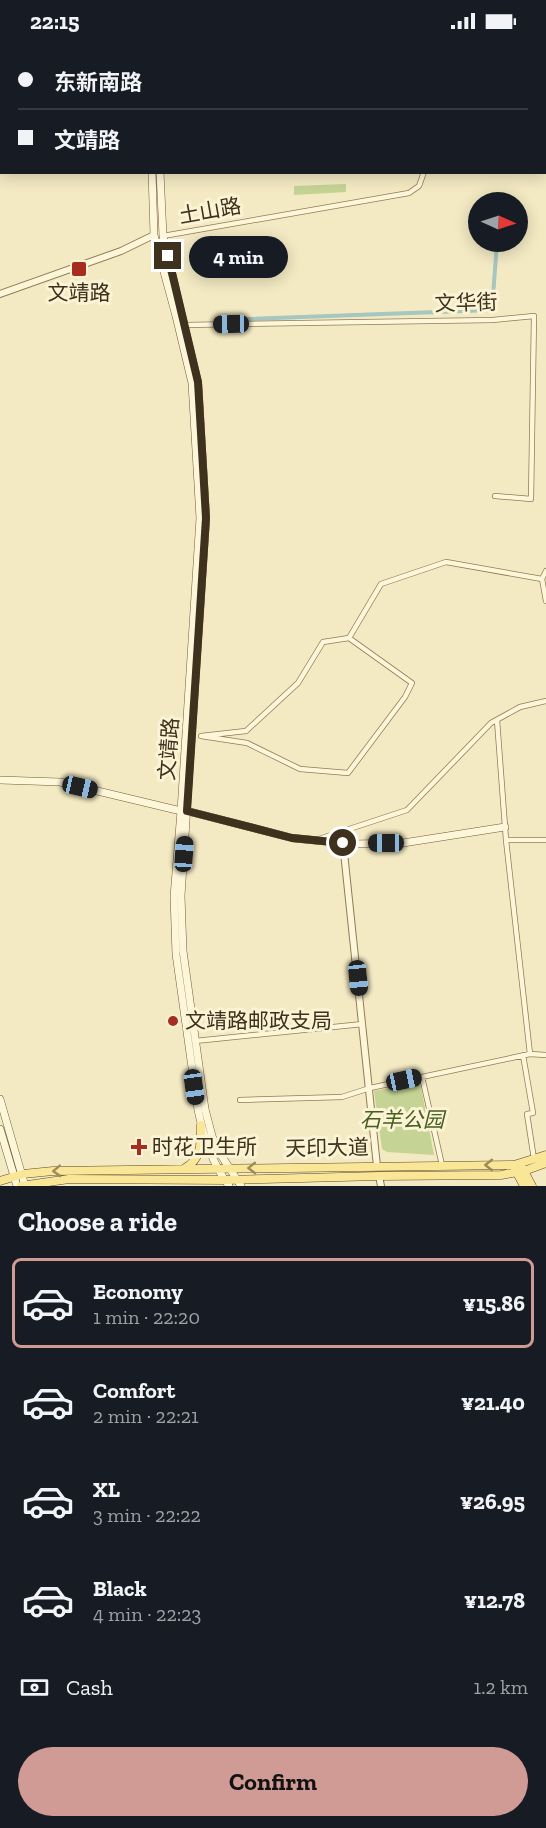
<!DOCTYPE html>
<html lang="en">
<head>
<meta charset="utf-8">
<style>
	body { margin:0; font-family:"Zilla Slab","Noto Sans SC",serif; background:#20242c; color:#f1f3f6; height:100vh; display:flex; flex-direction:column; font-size:22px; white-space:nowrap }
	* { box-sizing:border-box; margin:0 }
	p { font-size:20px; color:#9ea1a6 }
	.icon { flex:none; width:33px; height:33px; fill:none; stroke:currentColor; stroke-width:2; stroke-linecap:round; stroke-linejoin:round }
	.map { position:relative; height:1144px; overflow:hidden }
	.side { display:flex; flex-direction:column; background:#171b24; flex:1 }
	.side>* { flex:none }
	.guide { position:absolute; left:0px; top:0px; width:546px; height:132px; box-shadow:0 3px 15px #0003; display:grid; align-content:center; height:132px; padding:0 18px; background:#171b24 }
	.needle { width:39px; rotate:93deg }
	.fabs { position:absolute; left:468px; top:150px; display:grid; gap:12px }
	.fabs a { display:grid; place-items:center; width:60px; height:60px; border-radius:50%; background:#171b24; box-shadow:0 3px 15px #0003; font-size:30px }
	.end { position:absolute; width:27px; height:27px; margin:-14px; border:8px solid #3e311d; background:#fff; box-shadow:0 0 0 3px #fff }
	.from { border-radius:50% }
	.bubble { position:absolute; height:42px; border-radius:21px; background:#171b24; box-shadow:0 3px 15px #0003; font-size:20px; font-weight:700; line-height:42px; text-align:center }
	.car { position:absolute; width:18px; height:36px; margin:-18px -9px; border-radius:8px; box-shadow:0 0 4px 2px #0007; background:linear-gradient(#222 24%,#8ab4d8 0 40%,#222 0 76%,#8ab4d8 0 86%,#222 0) }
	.guide b { display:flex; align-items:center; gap:21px; height:57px; font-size:22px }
	.guide b+b { border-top:2px solid #363941 }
	.guide i { width:15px; height:15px; background:#f1f3f6 }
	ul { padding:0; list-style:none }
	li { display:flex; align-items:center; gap:18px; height:90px; margin:0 12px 9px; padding:0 6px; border:3px solid transparent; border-radius:9px }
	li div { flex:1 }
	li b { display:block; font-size:22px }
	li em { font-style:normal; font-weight:700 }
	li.active { border-color:#d09a95 }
	li>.icon { width:54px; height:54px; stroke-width:1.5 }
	h2 { padding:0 18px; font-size:27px; line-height:72px }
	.pay { display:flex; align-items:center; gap:15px; height:66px; padding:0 18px; font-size:22px }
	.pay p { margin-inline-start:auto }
	.cta { display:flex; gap:12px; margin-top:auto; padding:12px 18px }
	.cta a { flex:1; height:69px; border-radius:36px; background:#d09a95; color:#111; font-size:24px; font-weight:700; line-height:69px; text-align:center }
	.status { display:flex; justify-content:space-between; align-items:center; height:42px; padding:0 30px; background:#171b24; direction:ltr }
	.status svg { height:16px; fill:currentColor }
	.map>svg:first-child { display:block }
</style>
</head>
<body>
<div class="status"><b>22:15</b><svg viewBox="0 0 49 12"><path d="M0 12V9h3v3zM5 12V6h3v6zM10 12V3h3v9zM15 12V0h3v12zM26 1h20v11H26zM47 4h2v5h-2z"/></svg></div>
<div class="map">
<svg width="546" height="1144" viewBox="0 0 546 1144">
	<rect width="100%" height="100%" fill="#f3eac3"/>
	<path fill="#c5d395" d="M346,142V150L294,153V144Z
		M420,1040L434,1113L387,1110L382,1107L374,1049Z"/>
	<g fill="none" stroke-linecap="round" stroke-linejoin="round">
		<path stroke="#a6c6c0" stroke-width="4" d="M221,278L492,268L497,200"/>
		<defs>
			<path id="minor" d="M0,9H2
				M544,26H546
				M544,62H546
				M163,194L409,151L419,144L424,130
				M184,283L493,278L534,274L531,457L495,454
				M546,529L542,537L546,559
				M349,596L412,641L405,655L348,731L300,727L247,701L201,694L246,689L298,641L323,600L349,596L381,542L446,520L542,537
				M497,678L506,798
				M319,797L407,768L491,681L520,665L546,659
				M195,999L363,982
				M530,1012L506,798H546
				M523,1013L533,1071L527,1072L534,1117
				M422,1035L442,1123
				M240,1058L342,1055L370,1046L530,1012L546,1013"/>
			<path id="tertiary" d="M0,252L121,209L154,193
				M343,801L377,1124
				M379,1134L381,1144"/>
			<path id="secondary" d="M183,2V0
				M189,2L190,0
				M152,130L154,193L176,274L192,341L200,476L181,769L174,855L176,912L198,1068C204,1096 212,1121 229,1144
				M160,130L163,194L198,341L206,476L181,854L183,909L205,1067L212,1094L219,1110L241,1144
				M0,738L60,740L181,769H187L292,796L352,802L403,801L505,785
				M0,1057L25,1144
				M0,1087L17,1144"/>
			<path id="primary" d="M185,1126C202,1117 201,1100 201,1083
				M515,1127L524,1144
				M523,1127L532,1144
				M0,1139L23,1132L53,1129L514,1123L546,1113
				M21,1144L69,1137L225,1138L379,1134L501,1133L524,1129L546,1121"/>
		</defs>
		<use href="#minor" stroke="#907c57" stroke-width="6"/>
		<use href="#tertiary" stroke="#907c57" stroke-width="8"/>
		<use href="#secondary" stroke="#725c3a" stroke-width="8"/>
		<use href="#primary" stroke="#5e492c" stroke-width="9"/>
		<use href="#minor" stroke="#fdf6d8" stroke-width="4.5"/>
		<use href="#tertiary" stroke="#fdf6d8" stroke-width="6"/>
		<use href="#secondary" stroke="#fdf6d8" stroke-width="7"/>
		<use href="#primary" stroke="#fae697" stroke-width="8"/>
	</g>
	<defs><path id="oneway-chevron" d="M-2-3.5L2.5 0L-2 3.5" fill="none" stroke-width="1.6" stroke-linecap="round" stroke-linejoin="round" transform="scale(1.5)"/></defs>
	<g stroke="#9c8c5a">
		<use href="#oneway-chevron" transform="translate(489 1123) rotate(180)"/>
		<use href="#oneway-chevron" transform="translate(252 1126) rotate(179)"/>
		<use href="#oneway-chevron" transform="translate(57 1129) rotate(177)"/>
	</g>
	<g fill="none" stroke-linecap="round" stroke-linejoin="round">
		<path stroke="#3e311d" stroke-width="8" d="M168,214L198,340L206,476L187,769L292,796L343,801"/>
	</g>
	<g fill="#a72e1f" stroke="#faf3d4" stroke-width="2">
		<rect x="71" y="219" width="16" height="16" rx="3"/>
		<circle cx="173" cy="979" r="6"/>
		<path d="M136 1096h6v6h6v6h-6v6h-6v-6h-6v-6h6z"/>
	</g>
	<g text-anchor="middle" stroke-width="6" stroke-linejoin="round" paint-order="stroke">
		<g font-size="21" fill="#3e311d" stroke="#faf3d4">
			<text transform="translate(210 169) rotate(-10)" y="7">土山路</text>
			<text transform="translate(466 261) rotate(-2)" y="7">文华街</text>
			<text transform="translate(169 707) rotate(-86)" y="7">文靖路</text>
			<text transform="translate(327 1106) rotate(-1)" y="7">天印大道</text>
		</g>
		<g font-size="21" fill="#3e311d" stroke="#faf3d4" text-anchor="start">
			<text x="79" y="258" text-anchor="middle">文靖路</text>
			<text x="185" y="986">文靖路邮政支局</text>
			<text x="152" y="1112">时花卫生所</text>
		</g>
		<g font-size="21" font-style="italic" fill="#475d21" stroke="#faf3d4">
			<text x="402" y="1085">石羊公园</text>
		</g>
	</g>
</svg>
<div class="fabs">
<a><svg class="needle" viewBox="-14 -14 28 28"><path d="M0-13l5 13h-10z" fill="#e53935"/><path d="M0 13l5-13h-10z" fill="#9ea1a6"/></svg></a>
</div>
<i class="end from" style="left:343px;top:801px"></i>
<i class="end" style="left:168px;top:214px"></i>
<div class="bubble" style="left:189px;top:194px;width:99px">4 min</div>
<i class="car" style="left:231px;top:282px;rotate:269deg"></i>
<i class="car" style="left:80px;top:745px;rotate:103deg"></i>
<i class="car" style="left:386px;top:801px;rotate:270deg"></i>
<i class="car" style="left:184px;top:812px;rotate:4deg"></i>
<i class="car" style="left:358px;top:936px;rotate:174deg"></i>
<i class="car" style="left:404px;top:1038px;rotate:78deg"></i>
<i class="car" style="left:194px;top:1045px;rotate:172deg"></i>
<div class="guide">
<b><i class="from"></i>东新南路</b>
<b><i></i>文靖路</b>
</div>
</div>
<section class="side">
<h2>Choose a ride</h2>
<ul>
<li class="active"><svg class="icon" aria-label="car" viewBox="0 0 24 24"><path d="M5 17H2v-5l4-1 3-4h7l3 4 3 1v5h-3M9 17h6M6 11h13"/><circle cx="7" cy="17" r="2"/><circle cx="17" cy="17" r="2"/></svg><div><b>Economy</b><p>1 min · 22:20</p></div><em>¥15.86</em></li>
<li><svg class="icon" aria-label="car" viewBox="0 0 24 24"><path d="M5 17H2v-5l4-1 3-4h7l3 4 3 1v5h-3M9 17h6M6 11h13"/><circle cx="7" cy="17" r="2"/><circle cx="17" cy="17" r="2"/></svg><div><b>Comfort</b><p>2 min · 22:21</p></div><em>¥21.40</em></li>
<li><svg class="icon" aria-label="car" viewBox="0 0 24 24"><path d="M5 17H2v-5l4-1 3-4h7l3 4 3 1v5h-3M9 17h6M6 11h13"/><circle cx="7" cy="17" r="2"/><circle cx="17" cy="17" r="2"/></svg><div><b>XL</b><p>3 min · 22:22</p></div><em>¥26.95</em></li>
<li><svg class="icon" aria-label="car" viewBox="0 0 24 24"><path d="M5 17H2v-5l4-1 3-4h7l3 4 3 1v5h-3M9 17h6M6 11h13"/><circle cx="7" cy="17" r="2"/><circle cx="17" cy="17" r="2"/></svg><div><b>Black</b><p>4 min · 22:23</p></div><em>¥12.78</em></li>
</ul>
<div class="pay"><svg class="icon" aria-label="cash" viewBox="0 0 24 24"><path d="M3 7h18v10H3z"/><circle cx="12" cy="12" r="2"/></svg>Cash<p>1.2 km</p></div>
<div class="cta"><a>Confirm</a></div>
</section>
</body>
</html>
